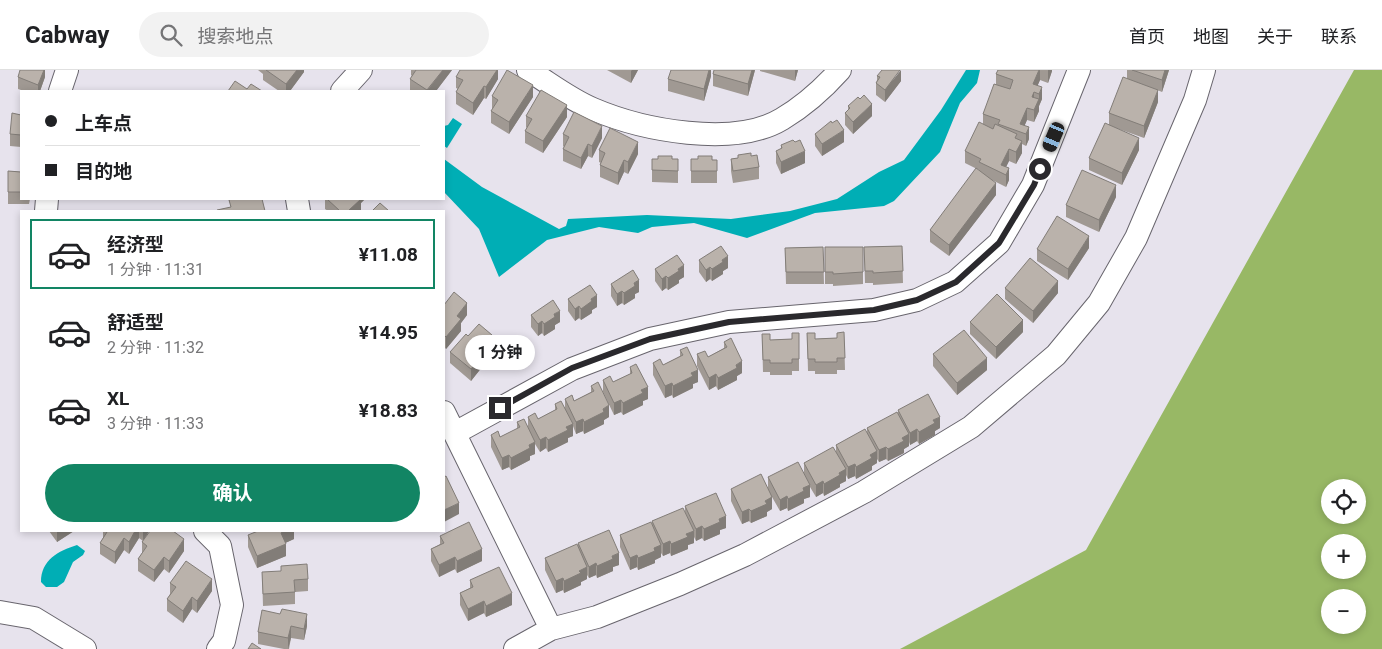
<!DOCTYPE html>
<html lang="zh">
<head>
<meta charset="utf-8">
<style>
	body { margin:0; font-family:Roboto,"Noto Sans SC",sans-serif; background:#f2f2f2; color:#202124; height:100vh; display:flex; flex-direction:column; font-size:19px; white-space:nowrap }
	* { box-sizing:border-box; margin:0 }
	p { font-size:16px; color:#757577 }
	.icon { flex:none; width:28px; height:28px; fill:none; stroke:currentColor; stroke-width:2; stroke-linecap:round; stroke-linejoin:round }
	.map { position:relative; flex:1; overflow:hidden }
	.side { position:absolute; left:20px; top:140px; width:425px; height:322px; display:flex; flex-direction:column; background:#fff; border-radius:0px; box-shadow:0 2px 8px #0003 }
	.side>* { flex:none }
	.guide { position:absolute; left:20px; top:20px; width:425px; height:110px; border-radius:0px; box-shadow:0 2px 8px #0003; display:grid; align-content:center; height:110px; padding:0 25px; background:#fff }
	.fabs { position:absolute; left:1321px; top:409px; display:grid; gap:10px }
	.fabs a { display:grid; place-items:center; width:45px; height:45px; border-radius:50%; background:#fff; box-shadow:0 2px 8px #0003; font-size:25px }
	.end { position:absolute; width:22px; height:22px; margin:-11px; border:6px solid #2a292d; background:#fff; box-shadow:0 0 0 2px #fff }
	.from { border-radius:50% }
	.bubble { position:absolute; height:35px; border-radius:18px; background:#fff; box-shadow:0 2px 8px #0003; font-size:16px; font-weight:700; line-height:35px; text-align:center }
	.car { position:absolute; width:15px; height:30px; margin:-15px -8px; border-radius:6px; box-shadow:0 0 4px 1px #0007; background:linear-gradient(#222 24%,#8ab4d8 0 40%,#222 0 76%,#8ab4d8 0 86%,#222 0) }
	.guide b { display:flex; align-items:center; gap:18px; height:48px; font-size:19px }
	.guide b+b { border-top:1px solid #e0e0e0 }
	.guide i { width:12px; height:12px; background:#202124 }
	ul { padding:9px 0 0; list-style:none }
	li { display:flex; align-items:center; gap:15px; height:70px; margin:0 10px 8px; padding:0 15px; border:2px solid transparent; border-radius:0px }
	li div { flex:1 }
	li b { display:block; font-size:19px }
	li em { font-style:normal; font-weight:700 }
	li.selected { border-color:#128564 }
	li>.icon { width:45px; height:45px; stroke-width:1.5 }
	.action { display:flex; gap:10px; margin-top:auto; padding:10px 25px }
	.action a { flex:1; height:58px; border-radius:30px; background:#128564; color:#fff; font-size:20px; font-weight:700; line-height:58px; text-align:center }
	header { display:flex; align-items:center; gap:30px; box-sizing:border-box; height:70px; padding:0 25px; background:#fff; border-bottom:1px solid #e0e0e0 }
	header strong { font-size:24px }
	nav { display:flex; gap:28px; margin-inline-start:auto; font-size:18px }
	.search { width:350px; height:45px; background:#f2f2f2; display:flex; align-items:center; gap:12px; box-sizing:border-box; padding:0 18px; border-radius:28px; color:#757577; font-size:19px }
	.map>svg:first-child { display:block }
</style>
</head>
<body>
<header>
<strong>Cabway</strong>
<div class="search"><svg class="icon" aria-label="search" viewBox="0 0 24 24"><circle cx="10" cy="10" r="6"/><path d="M15 15l6 6"/></svg>搜索地点</div>
<nav><a>首页</a><a>地图</a><a>关于</a><a>联系</a></nav>
</header>
<div class="map">
<svg width="1382" height="579" viewBox="0 0 1382 579">
	<rect width="100%" height="100%" fill="#e7e3ed"/>
	<path fill="#98b865" fill-rule="evenodd" d="M1354,0H1382V579H900L1086,480ZM1330,418H1358V445H1330ZM1330,472H1358V500H1330ZM1330,528H1358V555H1330Z"/>
	<path fill="#00aeb5" d="M966,0H980L977,13L960,33L940,82L894,131L884,136L815,143L747,168L694,153L652,157L638,163L599,157L547,170L499,207L479,159L444,122V89L482,117L559,159L566,156L568,149L647,145L731,149L790,141L837,129L879,102L904,90L941,40Z
		M453,48L462,54L447,78L444,76V56L448,55Z
		M77,475L85,481L83,485L73,492L64,512L57,517H46L41,512C41,490 58,481 77,475Z"/>
	<g fill="none" stroke-linecap="round" stroke-linejoin="round">
		<defs>
			<path id="minor" d="M528,0C549,13 571,30 593,39C642,60 734,78 782,49C804,36 823,19 840,0
				M60,21L67,0
				M342,21L361,0
				M297,129L299,141
				M46,141L47,129
				M444,342L551,559
				M455,363L572,299L650,269L729,252L874,240L917,230L955,212L999,173L1033,115L1079,0
				M205,461L220,476L232,535L224,571L218,579
				M0,542L34,548L85,579
				M515,579L551,559L597,547L680,514L745,485L864,422L971,357L1056,285L1099,233L1136,168L1195,30L1204,0"/>
		</defs>
		<use href="#minor" stroke="#68656d" stroke-width="24"/>
		<use href="#minor" stroke="#fff" stroke-width="22"/>
	</g>
	<path fill="#a09993" d="M45,0V7L40,21H24L18,19V7Z
		M258,0H304V2L290,21H279L263,10V4Z
		M411,0H452L436,21H410V9L412,6L411,5Z
		M498,0V9L486,29L484,28L473,45L456,34V22L458,19L456,18V7Z
		M607,0H638L631,13Z
		M711,0V6L704,31L668,21V9Z
		M755,0L748,26L713,16V4Z
		M760,0H798L795,11L760,1Z
		M998,0H1052V1L1048,13L1040,10L1037,16L1042,29L1039,36V41L1034,52L1027,50L1024,56L1029,69L1026,76L1022,74V83L1016,94L1009,91L1006,97L1009,110L1006,117L992,110L996,125L949,186L930,172V160L979,101V100L965,93V81L983,54V44L996,14V4Z
		M1127,0H1169L1162,22L1155,19L1158,32L1144,68L1116,58L1139,80L1122,115L1089,100V88L1109,55V43L1127,8Z
		M877,6L901,11L885,32L876,25V13L877,10Z
		M492,26L533,27L509,64L491,53V41L493,39L492,38Z
		M848,36L872,46L853,64L845,55V43L848,40Z
		M21,45V77L10,76V64Z
		M526,46L567,47L543,83L525,73V61L527,58L526,57Z
		M563,64L602,68L592,88L588,86L581,99L563,91V79L564,77L563,76Z
		M815,64L844,72L822,86L815,76Z
		M781,75L805,93L781,104L776,93V81L781,79Z
		M599,80L638,84L628,104L624,102L618,115L600,107V95L601,93L599,92Z
		M751,86L759,97V109L733,113L731,101V89Z
		M652,89H678V113L652,112Z
		M691,89L717,90V113H691Z
		M8,101L21,102V129H30L29,134H8Z
		M1116,127L1099,162L1066,147V135Z
		M325,129H365L361,133V140L360,141H328L325,139Z
		M902,176L903,213L873,215V213H865L864,177Z
		M823,177L824,214H786L785,178Z
		M825,177H863V214L833,216V214H825Z
		M1089,178L1068,210L1037,191V179Z
		M699,190L728,198L723,201V204L712,211L710,209L706,212L699,202Z
		M655,199L684,207L679,210V213L668,220L666,218L662,221L655,211Z
		M611,214L639,222L635,224V228L624,235L622,233L617,236L611,226Z
		M1005,218L1058,223L1033,253L1005,229Z
		M568,229L597,237L592,240V243L581,250L579,248L575,251L568,241Z
		M444,235L467,245L461,253V261L446,279L444,277Z
		M531,245L560,252L555,255V259L544,266L542,263L538,266L531,257Z
		M970,252L1023,262L996,289L970,264Z
		M844,262L845,300H837V304H815V301H808L807,263L815,269L837,268Z
		M799,263V301H792V305H770V302H763L762,264L770,270L792,269Z
		M468,266L492,277L486,284V292L471,311L450,293V282Z
		M724,272L742,303L737,306V310L718,320L716,316L709,320L697,296V284L708,287L724,278Z
		M680,280L698,312L693,314V318L673,328L672,325L665,328L653,305V293L663,295L680,286Z
		M933,284L987,300L957,325L933,296Z
		M630,297L648,329L643,331V335L623,345L621,342L614,345L603,322V310L613,312L630,304Z
		M591,316L609,347L604,350V354L584,364L583,361L576,364L573,356V366L568,368V372L548,382L546,378L540,382L535,374V384L530,386V390L511,400L509,397L502,400L491,377V365L500,367L517,359V352L528,356V347L538,349L555,340V334L565,338V329L574,331L591,322Z
		M898,340L940,358L935,361V365L919,374L917,371L910,375L909,372V376L904,379V383L888,391L886,389L879,392L877,389V393L872,396V400L856,409L855,406L848,409L846,405V411L840,414V417L824,426L823,423L816,427L810,417V427L804,429V433L788,441L787,438L780,441L772,427V439L767,442V446L751,453L749,451L742,454L731,431V419H768V407L804,402V393L836,381V375L867,362V358L898,345Z
		M685,436L726,458L720,460V464L704,471L702,468L696,471L694,467V473L688,475V479L671,486L670,483L663,486L661,483V487L655,490V493L638,500L637,497L630,500L620,477V465L652,456V451L685,442Z
		M49,461H74L57,472Z
		M103,461H149L145,468L184,481L169,503L164,499L154,512L138,501V489L142,483V472L143,471L139,468L129,484L124,480L115,494L100,484V473L103,468Z
		M294,461V469L285,473L286,486L257,498L248,477V465Z
		M440,466L482,491L457,503L455,499L439,507L431,491V479L440,474Z
		M578,473L619,495L613,497V501L597,508L596,505L589,508L587,505V509L581,512V515L564,523L563,520L556,523L545,500V488L578,478Z
		M262,502L308,509V521L295,522V534L263,536Z
		M470,510L512,535L486,547L484,543L468,551L460,535V523L470,518Z
		M170,513L212,521L197,543L192,539L183,553L167,541V529L170,524Z
		M280,544L307,556L304,570L291,568L289,579H284L258,574V562Z"/>
	<path fill="#827d78" d="M44,0H45V7L40,21H38V15Z
		M297,0H304V2L290,21H286V14Z
		M443,0H452L436,21H427Z
		M497,0H498V9L486,29V17Z
		M632,0H638L631,13V1Z
		M709,0H711V6L704,31V19Z
		M752,0H755L748,26V14Z
		M795,0H798L795,11Z
		M901,0V11L885,32V20Z
		M1039,0H1040V10L1035,22H1034V34L1032,27L1033,14Z
		M1048,0H1052V1L1048,13Z
		M1165,0H1169L1162,22V10Z
		M533,15V27L509,64V52Z
		M484,16V28L473,45V33Z
		M1042,17V29L1039,36V24Z
		M1158,20V32L1144,68V56Z
		M1039,29V41L1034,52V40Z
		M872,34V46L853,64V52Z
		M567,35V47L543,83V71Z
		M1027,38V50L1022,62L1020,54Z
		M602,56V68L592,88V76Z
		M1029,57V69L1026,76V64Z
		M844,60V72L822,86V74Z
		M1139,68V80L1122,115V103Z
		M1022,71V83L1016,94V82Z
		M638,72V84L628,104V92Z
		M588,74V86L581,99V88Z
		M1009,79V91L1003,103L1001,95Z
		M805,81V93L781,104V92Z
		M624,90V102L618,115V103Z
		M1009,98V110L1006,117V105Z
		M996,113V125L949,186V175Z
		M1116,115V127L1099,162V150Z
		M357,129H365L361,133V140L360,141H348Z
		M1089,166V178L1068,210V199Z
		M728,186V198L723,201V204L712,211V199L722,190Z
		M684,195V207L679,210V213L668,220V208L678,199Z
		M710,197V209L706,212V200Z
		M445,201V213L444,214V202Z
		M666,206V218L662,221V209Z
		M639,210V222L635,224V228L624,235V223L634,213Z
		M1058,211V223L1033,253V241Z
		M622,221V233L617,236V224Z
		M597,225V237L592,240V243L581,250V239L591,229Z
		M467,233V245L461,253V261L446,279V267L457,246Z
		M579,236V248L575,251V239Z
		M560,241V252L555,255V259L544,266V254L554,244Z
		M1023,250V262L996,289V277Z
		M542,251V263L538,266V254Z
		M492,265V277L486,284V292L471,311V299L482,277Z
		M987,288V300L957,325V313Z
		M742,291V303L737,306V310L718,320V308L736,295Z
		M698,300V312L693,314V318L673,328V316L691,303Z
		M716,304V316L709,320V308Z
		M672,313V325L665,328V316Z
		M648,317V329L643,331V335L623,345V333L641,320Z
		M621,330V342L614,345V333Z
		M609,335V347L604,350V354L584,364V352L603,339Z
		M940,347V358L935,361V365L919,374V362L933,350Z
		M583,349V361L576,364V352Z
		M573,354V366L568,368V372L548,382V370L566,357Z
		M917,359V371L910,375V363Z
		M909,364V376L904,379V383L888,391V379L902,368Z
		M546,367V378L540,382V370Z
		M535,372V384L530,386V390L511,400V388L529,375Z
		M886,377V389L879,392V380Z
		M877,381V393L872,396V400L856,409V397L870,385Z
		M509,385V397L502,400V388Z
		M855,394V406L848,409V397Z
		M846,399V411L840,414V417L824,426V414L839,403Z
		M823,411V423L816,427V415Z
		M810,415V427L804,429V433L788,441V429L803,418Z
		M787,426V438L780,441V430Z
		M772,427V439L767,442V446L751,453V441L765,431Z
		M459,433V444L444,452V440Z
		M749,439V451L742,454V442Z
		M726,446V458L720,460V464L704,471V459L719,449Z
		M702,456V468L696,471V459Z
		M57,461H74L57,472Z
		M135,461H139V468L129,484V472Z
		M143,461H149L143,471Z
		M284,461H294V469L281,475V463Z
		M694,461V473L688,475V479L671,486V474L686,464Z
		M124,468V480L115,494V482Z
		M184,469V481L169,503V491Z
		M670,471V483L663,486V474Z
		M286,474V486L257,498V486Z
		M661,475V487L655,490V493L638,500V488L654,478Z
		M482,479V491L457,503V491Z
		M619,483V495L613,497V501L597,508V496L612,486Z
		M637,485V497L630,500V488Z
		M164,487V499L154,512V500Z
		M455,487V499L439,507V495Z
		M596,493V505L589,508V497Z
		M587,497V509L581,512V515L564,523V511L579,501Z
		M563,508V520L556,523V511Z
		M212,509V521L197,543V531Z
		M512,523V535L486,547V536Z
		M192,527V539L183,553V541Z
		M484,531V543L468,551V539Z
		M307,544V556L304,570V559Z
		M291,556V568L288,579V568Z"/>
	<path fill="#bab2ab" stroke="#827d78" d="M20,0H44L38,15L18,7Z
		M266,0H297L286,14Z
		M416,0H443L427,20L410,9Z
		M460,0H497L486,17L484,16L473,33L456,22L463,10L456,7Z
		M507,0L533,15L509,52L491,41L498,30L492,26Z
		M671,0H709L704,19L668,9Z
		M714,0H752L748,14L713,4Z
		M882,0H900L885,20L876,13L880,7L877,6Z
		M998,0H1039L1033,14L1042,17L1039,24L1034,22L1032,27L1039,29L1034,40L1027,38L1020,54L1029,57L1026,64L998,54L1000,50L983,44L994,14L1010,19L1013,10L996,4Z
		M1132,0H1165L1162,10Z
		M1123,7L1158,20L1144,56L1109,43Z
		M235,11L247,19L251,14L262,21H228Z
		M541,20L567,35L543,71L525,61L532,49L526,46Z
		M864,25L872,34L853,52L845,43L850,38L848,36L858,27L860,29Z
		M574,42L602,56L592,76L588,74L581,88L563,79L569,67L563,64Z
		M12,43L21,45V65L10,64Z
		M837,50L844,60L822,74L815,64L831,51L832,53Z
		M979,52L993,59L995,54L1017,64L1015,68L1022,71L1016,82L1009,79L1001,95L1009,98L1006,105L979,92L981,89L965,81Z
		M1105,53L1139,68L1122,103L1089,88Z
		M610,58L638,72L628,92L624,90L618,103L600,95L605,83L599,80Z
		M793,70L795,72L800,70L805,81L781,92L776,81L782,78L781,75Z
		M751,83V86L757,85L759,97L733,101L731,89L738,88V85Z
		M658,86H672V89H678V101L652,100V89H658Z
		M698,86H712V90H717V101H691V89H698Z
		M976,98L996,113L949,175L930,160Z
		M1082,100L1116,115L1099,150L1066,135Z
		M8,101L21,102V122H8Z
		M232,129H262L265,141H217V140L231,137L229,130Z
		M327,129H361L348,141H340Z
		M380,133L389,141H372Z
		M1057,146L1089,166L1068,199L1037,179Z
		M721,176L728,186L722,190L723,192L712,199L710,197L706,200L699,190Z
		M902,176L903,201L873,203V201H865L864,177Z
		M823,177L824,202H786L785,178Z
		M825,177H863V202L833,204V202H825Z
		M677,185L684,195L678,199L679,201L668,208L666,206L662,209L655,199Z
		M1030,188L1058,211L1033,241L1005,218Z
		M633,200L639,210L634,213L635,216L624,223L622,221L617,224L611,214Z
		M590,215L597,225L591,229L592,231L581,239L579,236L575,239L568,229Z
		M454,222L467,233L457,246L461,249L446,267L444,265V235Z
		M997,224L1023,250L996,277L970,252Z
		M553,230L560,241L554,244L555,247L544,254L542,251L538,254L531,245Z
		M479,254L492,265L482,277L486,281L471,299L450,282L466,264L468,266Z
		M964,260L987,288L957,313L933,284Z
		M844,262L845,288H837V292H815V289H808L807,263H815V269L837,268V263Z
		M792,263H799V289H792V293H770V290H763L762,264H770V270L792,269Z
		M731,268L742,291L736,295L737,298L718,308L716,304L709,308L697,284L705,281L708,287L727,277L724,272Z
		M687,277L698,300L691,303L693,306L673,316L672,313L665,316L653,293L660,289L663,295L683,285L680,280Z
		M636,294L648,317L641,320L643,323L623,333L621,330L614,333L603,310L610,306L613,312L632,303L630,297Z
		M598,312L609,335L603,339L604,342L584,352L583,349L576,352L565,329L572,325L574,331L594,321L591,316Z
		M928,324L940,347L933,350L935,353L919,362L917,359L910,363L898,340Z
		M561,331L573,354L566,357L568,360L548,370L546,367L540,370L528,347L535,343L538,349L557,339L555,334Z
		M897,342L909,364L902,368L904,371L888,379L886,377L879,380L867,358Z
		M524,349L535,372L529,375L530,378L511,388L509,385L502,388L491,365L498,361L500,367L520,357L517,352Z
		M865,359L877,381L870,385L872,388L856,397L855,394L848,397L836,375Z
		M833,377L846,399L839,403L840,405L824,414L823,411L816,415L804,393Z
		M798,392L810,415L803,418L804,421L788,429L787,426L780,430L768,407Z
		M761,404L772,427L765,431L767,434L751,441L749,439L742,442L731,419Z
		M446,406L459,433L444,440V407Z
		M716,423L726,446L719,449L720,452L704,459L702,456L696,459L685,436Z
		M683,438L694,461L686,464L688,467L671,474L670,471L663,474L652,451Z
		M469,452L482,479L457,491L455,487L439,495L431,479L444,473L440,466Z
		M651,452L661,475L654,478L655,481L638,488L637,485L630,488L620,465Z
		M609,460L619,483L612,486L613,489L597,496L596,493L589,497L578,473Z
		M106,461H135L129,472L124,468L115,482L100,473L107,462Z
		M150,461H173L184,469L169,491L164,487L154,500L138,489L147,476L142,472Z
		M258,461H284L281,463L286,474L257,486L248,465Z
		M577,474L587,497L579,501L581,503L564,511L563,508L556,511L545,488Z
		M186,491L212,509L197,531L192,527L183,541L167,529L176,517L170,513Z
		M307,494L308,509L294,510L295,522L263,524L262,502L281,501V496Z
		M499,497L512,523L486,536L484,531L468,539L460,523L473,517L470,510Z
		M282,539L307,544L304,559L291,556L288,568L258,562L262,540L280,544Z
		M252,573L261,579H248Z"/>
	<g fill="none" stroke-linecap="round" stroke-linejoin="round">
		<path stroke="#2a292d" stroke-width="6" d="M500,338L572,298L650,269L729,252L874,240L917,230L956,212L999,173L1034,115L1040,99"/>
	</g>
</svg>
<div class="fabs">
<a><svg class="icon" aria-label="locate" viewBox="0 0 24 24"><circle cx="12" cy="12" r="6"/><path d="M12 2v4M12 18v4M2 12h4M18 12h4"/></svg></a>
<a>+</a>
<a>−</a>
</div>
<i class="end from" style="left:1040px;top:99px"></i>
<i class="end" style="left:500px;top:338px"></i>
<div class="bubble" style="left:465px;top:265px;width:70px">1 分钟</div>
<i class="car" style="left:1054px;top:67px;rotate:203deg"></i>
<div class="guide">
<b><i class="from"></i>上车点</b>
<b><i></i>目的地</b>
</div>
<section class="side">
<ul>
<li class="selected"><svg class="icon" aria-label="car" viewBox="0 0 24 24"><path d="M5 17H2v-5l4-1 3-4h7l3 4 3 1v5h-3M9 17h6M6 11h13"/><circle cx="7" cy="17" r="2"/><circle cx="17" cy="17" r="2"/></svg><div><b>经济型</b><p>1 分钟 · 11:31</p></div><em>¥11.08</em></li>
<li><svg class="icon" aria-label="car" viewBox="0 0 24 24"><path d="M5 17H2v-5l4-1 3-4h7l3 4 3 1v5h-3M9 17h6M6 11h13"/><circle cx="7" cy="17" r="2"/><circle cx="17" cy="17" r="2"/></svg><div><b>舒适型</b><p>2 分钟 · 11:32</p></div><em>¥14.95</em></li>
<li><svg class="icon" aria-label="car" viewBox="0 0 24 24"><path d="M5 17H2v-5l4-1 3-4h7l3 4 3 1v5h-3M9 17h6M6 11h13"/><circle cx="7" cy="17" r="2"/><circle cx="17" cy="17" r="2"/></svg><div><b>XL</b><p>3 分钟 · 11:33</p></div><em>¥18.83</em></li>
</ul>
<div class="action"><a>确认</a></div>
</section>
</div>
</body>
</html>
